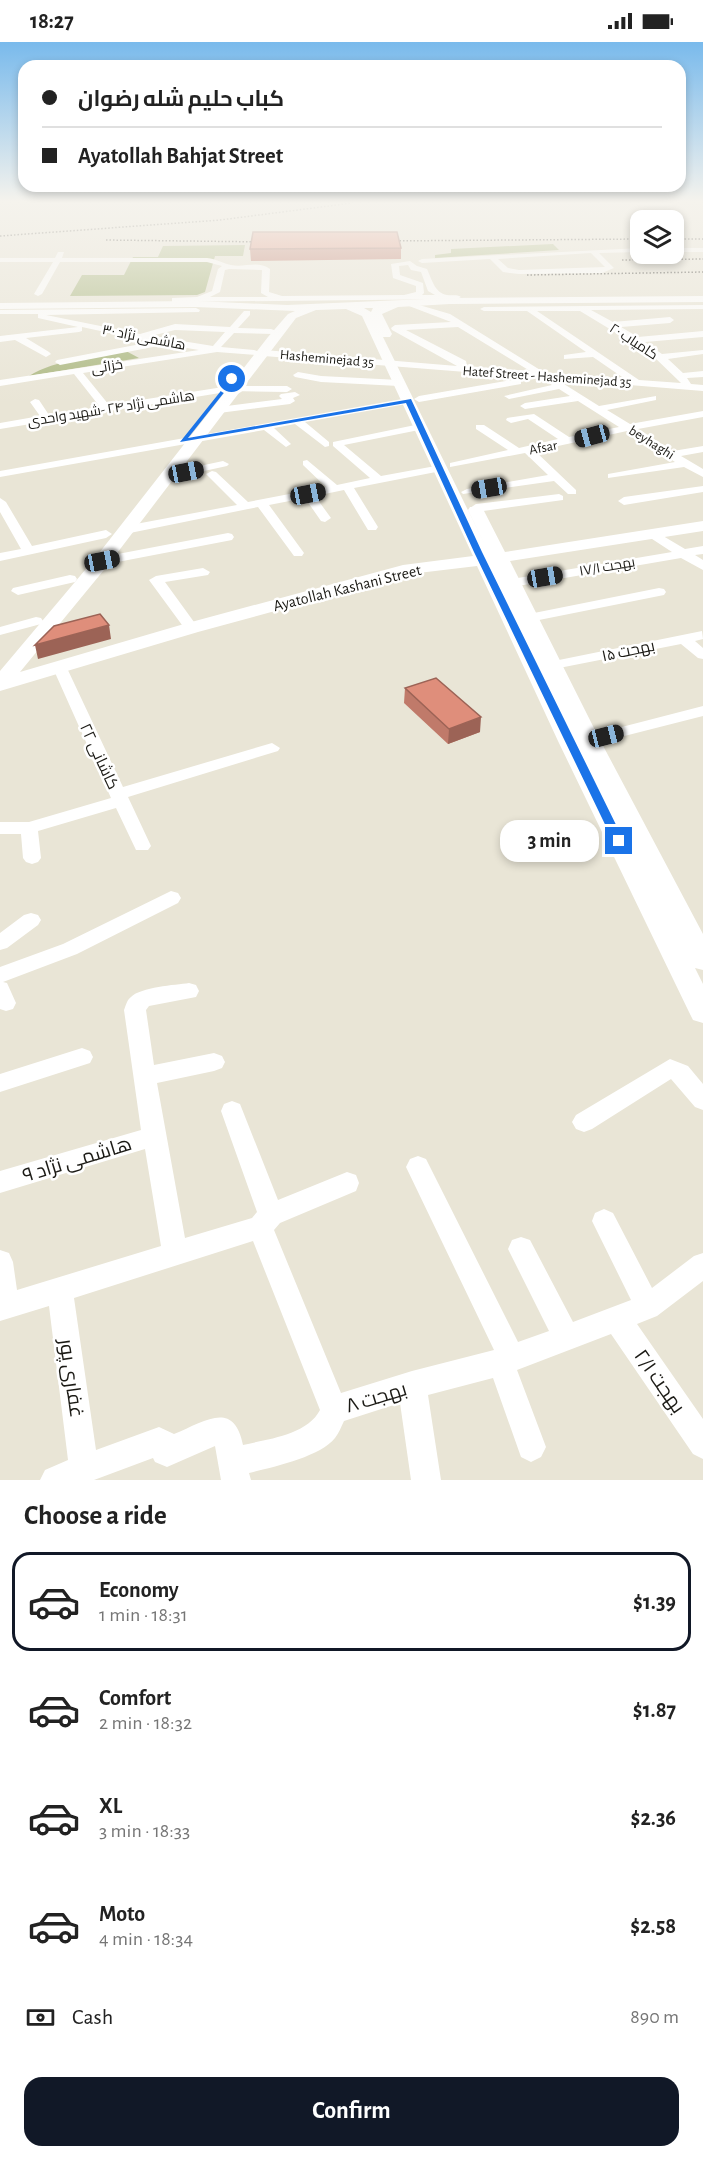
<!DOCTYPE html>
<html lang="en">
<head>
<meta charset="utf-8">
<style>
	body { margin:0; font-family:"Alegreya Sans",Cairo,sans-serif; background:#f2f2f2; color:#222; height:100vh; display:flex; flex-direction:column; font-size:22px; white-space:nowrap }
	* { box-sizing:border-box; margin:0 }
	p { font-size:20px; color:#767676 }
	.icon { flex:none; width:33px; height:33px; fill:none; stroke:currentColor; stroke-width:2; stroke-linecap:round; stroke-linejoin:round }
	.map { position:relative; height:1438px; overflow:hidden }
	.details { display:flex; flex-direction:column; background:#fff; flex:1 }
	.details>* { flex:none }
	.top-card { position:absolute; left:18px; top:18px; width:668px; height:132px; border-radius:18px; box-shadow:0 3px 9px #0003; display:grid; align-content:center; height:132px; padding:0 24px; background:#fff }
	.tools { position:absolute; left:630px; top:168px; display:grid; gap:12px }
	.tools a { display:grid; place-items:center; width:54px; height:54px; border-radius:12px; background:#fff; box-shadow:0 3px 9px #0003; font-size:30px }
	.end { position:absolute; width:27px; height:27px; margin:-14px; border:8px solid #1a73e8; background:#fff; box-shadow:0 0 0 3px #fff }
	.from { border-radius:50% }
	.bubble { position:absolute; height:42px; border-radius:18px; background:#fff; box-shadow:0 3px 9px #0003; font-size:20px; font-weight:700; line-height:42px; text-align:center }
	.car { position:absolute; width:18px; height:36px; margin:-18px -9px; border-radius:8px; box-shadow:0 0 4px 2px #0007; background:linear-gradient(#222 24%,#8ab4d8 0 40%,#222 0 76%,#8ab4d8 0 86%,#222 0) }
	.top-card b { display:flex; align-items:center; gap:21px; height:57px; font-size:22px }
	.top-card b+b { border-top:2px solid #e0e0e0 }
	.top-card i { width:15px; height:15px; background:#222 }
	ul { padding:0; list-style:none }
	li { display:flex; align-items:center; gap:18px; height:99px; margin:0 12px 9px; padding:0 12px; border:3px solid transparent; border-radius:18px }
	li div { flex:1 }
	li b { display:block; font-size:22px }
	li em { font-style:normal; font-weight:700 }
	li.selected { border-color:#111827 }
	li>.icon { width:54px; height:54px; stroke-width:1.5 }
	h2 { padding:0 24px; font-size:27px; line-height:72px }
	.pay { display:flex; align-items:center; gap:15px; height:66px; padding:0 24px; font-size:22px }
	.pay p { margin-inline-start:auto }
	.cta { display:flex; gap:12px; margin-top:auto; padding:12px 24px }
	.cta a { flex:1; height:69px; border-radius:18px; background:#111827; color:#fff; font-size:24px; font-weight:700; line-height:69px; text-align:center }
	.status { display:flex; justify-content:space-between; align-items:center; height:42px; padding:0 30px; background:#fff; direction:ltr }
	.status svg { height:16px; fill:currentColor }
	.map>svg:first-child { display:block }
</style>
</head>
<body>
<div class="status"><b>18:27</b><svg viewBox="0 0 49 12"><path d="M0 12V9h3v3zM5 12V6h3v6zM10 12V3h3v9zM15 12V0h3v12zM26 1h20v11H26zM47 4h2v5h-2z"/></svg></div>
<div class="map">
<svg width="703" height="1438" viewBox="0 0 703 1438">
	<rect width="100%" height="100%" fill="#e9e5d6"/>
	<path fill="#adb983" d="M553,202L559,208L435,216V213L451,211V207Z
		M245,203L243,214H215L205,250L197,253L70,254L82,233H124L133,215H158L163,204Z
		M126,309L139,316L29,334C56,317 95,315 126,309Z"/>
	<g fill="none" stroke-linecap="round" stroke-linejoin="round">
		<path fill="#fff" fill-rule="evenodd" d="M640,206V210L599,211L614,226L602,231L519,232L503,230L490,217L422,221L418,219L422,217ZM591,211L605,225L519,228L508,226L498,217Z
			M674,206H703V210H674Z
			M58,210H64L62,216H207C217,217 222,221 231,223C244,226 258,218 270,227L269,250L282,254L404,253L416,250V244L393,236L391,222L410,219L417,224L427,227C432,238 435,251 447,253C453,254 456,252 461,255L457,257L172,260V256L197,255L212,249L218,227L222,224L207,220H60L42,252L38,254L34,252L53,220H0V216H55ZM408,223L411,228L421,230L428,249L435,253H422L424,251L423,241L400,233L399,224ZM229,227L262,228L261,251L268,255H210L220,250L225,228Z
			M409,260L450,272L545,331L625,337L593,315L564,317V313L586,310L527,269H484L480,267L484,265L703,263V267L591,268L613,280L670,275L674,278L670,281L621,285L638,295L703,289V295L645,300L662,312L703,308V312L668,317L683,331L703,329V335L687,336L691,342L703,343V349L556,337L599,364L656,354V358L607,368L630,382L703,369V375L638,387L673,409L703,404V410L681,414L703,427V435L684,425L608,436V432L675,420L627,389L535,409L576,448V452H568L554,439L463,452L461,450L467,447L548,433L525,411L450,425V421L508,408L476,387V383H484L519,406L558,397L528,377L511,381L506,378L507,376L534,372L569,395L619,385L578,359L525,367L520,364L525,361L570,354L559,347L509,357L504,354L552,343L541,336L264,314L259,311L264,308L457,324L392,288L391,286L395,283L451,280L409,264ZM537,269H580L651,312L681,341L639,338ZM458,285L530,329L467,324L466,319L406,288Z
			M196,266L200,268L199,270L46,273L140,292L175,282L230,285L244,269H250V273L238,286L271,287L274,288V292L234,291L221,305L254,308L257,309V313L217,310L83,331L109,363L223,345L228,348L226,350L0,387V381L40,374L30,360L35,357L39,358L49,373L100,365L74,332L0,344V338L199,308L156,301V304L153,305L60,323L55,320L57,318L151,300L82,285V289L79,290L26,296L49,310L51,312L46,315L15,298L0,300V294L78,285L38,276V272H0V268ZM175,288L225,290L213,304L151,294Z
			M298,330L321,334L399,338L404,341L399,344L321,340L295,335L293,333Z
			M518,337L521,338V342L419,360L414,357L419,354Z
			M235,344H287L292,347L287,350L232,349L230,347Z
			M295,350L300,353L293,356L295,359L290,362L219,371L214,368L219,365L282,357L279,354L281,352Z
			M408,356L412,357V361L305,380L329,400V404L325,405L295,382L274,386L291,402L286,405L264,388L0,435V429Z
			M420,382L424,383V387L344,403L381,434L441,423L447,426L441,429L354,446L378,485L376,488H368L344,448L315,454L331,476L325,480L321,479L305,456L269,463L304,511L302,514H294L258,465L125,492L119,488L125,484L237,463L206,432L212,429L216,430L248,460L326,445L303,423V419L307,418L337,443L370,436L333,404V400Z
			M223,419L229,422L227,424L167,437L161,434L167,431Z
			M703,444V450L624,463L618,459L624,455Z
			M559,452L563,454V458L476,470L470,466L476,462Z
			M0,456L6,460L32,504L106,488L112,492L106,496L0,519V511L21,507L0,470Z
			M653,488L685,507L703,504V512L695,513L703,518V528L681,516L512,545L505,541L512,537L672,510L649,495L647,492Z
			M228,491L232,492L234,495L232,498L102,523L96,519L102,515Z
			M203,526L210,530L208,533L165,540L194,580L187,584L182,583L149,538L156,534Z
			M70,533L75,534L77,537L75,540L18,553L11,549L13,546Z
			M659,546L664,547L666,550L664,553L529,580L522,576L529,572Z
			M36,575L41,576L43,579L41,582L0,593V585Z
			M702,589L703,597L695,599L703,606V617L698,616L681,602L554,627L547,623L554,619Z
			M59,620L66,624L123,745L272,701L280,706L278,709L128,755L151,804L148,808H136L116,766L38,789L41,816L38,820L32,822L26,820L23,816L21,792H0V780H29L111,756L52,624Z
			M703,664V674L589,703L581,698L583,695Z
			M171,849L178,851L181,856L178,861L77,912L3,940L7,941L16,961L13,967L6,969L0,967V925L63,902Z
			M31,871L38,873L41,878L38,883L7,906L0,908V891L24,873Z
			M189,941L196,943L199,949L196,955L149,964L146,968L154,1023L214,1011L222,1014L225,1020L222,1026L214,1029L157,1041L185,1196L252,1176L257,1170L221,1069L224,1062L232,1059L240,1062L278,1158L347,1130L356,1133L359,1141L356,1149L280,1181L274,1188L341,1351L412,1329L494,1308L406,1125L410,1117L418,1114L426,1117L518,1300L549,1289L508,1207L512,1198L521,1195L530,1198L573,1280L631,1258L592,1179L595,1171L604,1167L613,1171L652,1246L694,1214L703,1211V1239L657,1274L637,1282L703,1377V1417L693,1412L611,1292L517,1328L546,1405L541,1415L531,1420L521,1415L493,1336L428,1353L441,1438H411L400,1361L344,1379C341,1385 339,1391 335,1396C320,1415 273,1425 249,1431L251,1438H221L215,1404L167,1425L155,1420L153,1416L94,1438H40L45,1428L68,1418L49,1264L0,1279V1208L9,1211L13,1220L17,1248L161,1204L145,1107L0,1151V1129L141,1088L124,968C126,963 127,958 131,955C141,945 175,943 189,941ZM253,1199L320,1368C307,1393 268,1397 243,1403C234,1357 204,1380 174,1392L159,1385L96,1408L74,1256Z
			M82,1006L90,1009L93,1015L90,1021L0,1050V1032Z
			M670,1017L688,1024L703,1042V1068L695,1065L671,1037L592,1087L584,1090L576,1087L572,1080L576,1073Z"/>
		<path fill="#fff" fill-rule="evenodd" d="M703,254V260L450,262L398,265L382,272L392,292L390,295H383L487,507L468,468L470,465H482L505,510L703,479V489L510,519L600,698L703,892V928L695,926L703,942V981L693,978L689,970L558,699L477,524L410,532L198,590L0,649V629L96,515L268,295L288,272L295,269L196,265L0,267V261L196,259L287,263L450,256ZM364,266H373L371,270ZM346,267L362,274L473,514L403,523L184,582L20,630L108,523L296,276L316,268Z"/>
		<path stroke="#4b4942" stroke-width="1.5" stroke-dasharray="1.5 2" stroke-linecap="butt" d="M0,194L220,178L352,161
			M674,197H703
			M106,198L268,200
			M382,199L640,197
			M622,218L703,217
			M527,233L703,230"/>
	</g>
	<path fill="#c07a6a" d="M401,206V217L251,219L250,207Z
		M405,646L480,690L448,702L404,661Z"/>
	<path fill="#9c6356" d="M109,583L111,597L38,617L35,603Z
		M481,675L480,690L448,702L449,687Z"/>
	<path fill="#df8e7b" stroke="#9c6356" stroke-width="1.5" d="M253,190H397L401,206L250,207Z
		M100,572L109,583L35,603L54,584Z
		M436,636L481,675L449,687L405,646Z"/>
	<linearGradient id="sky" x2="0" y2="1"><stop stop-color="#79baec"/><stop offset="0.44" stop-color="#f5f3ed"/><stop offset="1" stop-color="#f5f3ed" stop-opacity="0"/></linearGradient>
	<rect width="703" height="362" fill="url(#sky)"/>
	<path fill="#1a73e8" d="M232,335L234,338L188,396L411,357L482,510L624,799L622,801H615L613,799L474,510L406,361L180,400Z"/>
	<g text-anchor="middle" stroke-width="5" stroke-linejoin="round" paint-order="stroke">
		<g font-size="14" fill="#1b1a15" stroke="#fff">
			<text transform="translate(144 295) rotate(11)" y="5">هاشمی نژاد ۳۰</text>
			<text transform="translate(634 299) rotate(33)" y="5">کامیاب ۲۰</text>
			<text transform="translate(327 316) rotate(5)" y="5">Hasheminejad 35</text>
			<text transform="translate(107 324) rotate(-9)" y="5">خزائی</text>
			<text transform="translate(547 334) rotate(4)" y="5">Hatef Street - Hasheminejad 35</text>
			<text transform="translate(111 366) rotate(-9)" y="5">هاشمی نژاد ۲۴ -شهید واحدی</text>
			<text transform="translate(652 400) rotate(32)" y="5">beyhaghi</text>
			<text transform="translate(543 405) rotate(-11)" y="5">Afsar</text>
			<text transform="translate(607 524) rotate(-10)" y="5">بهجت ۱۷/۱</text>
		</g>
		<g font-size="16" fill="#1b1a15" stroke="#fff">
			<text transform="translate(347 545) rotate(-14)" y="6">Ayatollah Kashani Street</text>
			<text transform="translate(628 608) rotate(-12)" y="6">بهجت ۱۵</text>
			<text transform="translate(100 714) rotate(65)" y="6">کاشانی ۲۲</text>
		</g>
		<g font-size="20" fill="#1b1a15" stroke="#fff">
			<text transform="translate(77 1117) rotate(-17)" y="7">هاشمی نژاد ۹</text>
			<text transform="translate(72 1336) rotate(82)" y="7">غفاری پور</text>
			<text transform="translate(660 1339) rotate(55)" y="7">بهجت ۲/۱</text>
			<text transform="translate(376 1355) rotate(-17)" y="7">بهجت ۸</text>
		</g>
	</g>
</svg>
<div class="tools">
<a><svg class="icon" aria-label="layers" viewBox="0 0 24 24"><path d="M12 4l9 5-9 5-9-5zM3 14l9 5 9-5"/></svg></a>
</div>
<i class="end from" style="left:232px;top:337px"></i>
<i class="end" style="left:619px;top:799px"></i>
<div class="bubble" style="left:500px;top:778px;width:99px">3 min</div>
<i class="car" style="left:592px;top:394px;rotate:255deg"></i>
<i class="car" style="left:186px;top:430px;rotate:79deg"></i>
<i class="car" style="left:489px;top:446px;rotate:260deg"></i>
<i class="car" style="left:308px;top:452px;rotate:79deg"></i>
<i class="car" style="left:102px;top:519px;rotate:79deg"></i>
<i class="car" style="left:545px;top:535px;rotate:80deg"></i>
<i class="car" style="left:606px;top:694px;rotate:76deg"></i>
<div class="top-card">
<b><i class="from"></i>کباب حلیم شله رضوان</b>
<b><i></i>Ayatollah Bahjat Street</b>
</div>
</div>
<section class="details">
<h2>Choose a ride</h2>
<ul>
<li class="selected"><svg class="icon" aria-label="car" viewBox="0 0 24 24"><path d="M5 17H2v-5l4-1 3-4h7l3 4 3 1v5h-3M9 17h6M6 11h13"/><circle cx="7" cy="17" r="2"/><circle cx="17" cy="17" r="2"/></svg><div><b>Economy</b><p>1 min · 18:31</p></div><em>$1.39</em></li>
<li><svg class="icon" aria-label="car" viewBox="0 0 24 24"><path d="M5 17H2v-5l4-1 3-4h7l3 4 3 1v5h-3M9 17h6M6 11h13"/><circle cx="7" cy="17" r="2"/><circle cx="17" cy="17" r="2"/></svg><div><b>Comfort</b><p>2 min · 18:32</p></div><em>$1.87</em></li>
<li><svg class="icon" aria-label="car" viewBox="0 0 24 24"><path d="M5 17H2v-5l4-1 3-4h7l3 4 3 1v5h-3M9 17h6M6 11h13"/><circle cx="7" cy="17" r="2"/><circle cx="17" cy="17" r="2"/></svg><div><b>XL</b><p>3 min · 18:33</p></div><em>$2.36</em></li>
<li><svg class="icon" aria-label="car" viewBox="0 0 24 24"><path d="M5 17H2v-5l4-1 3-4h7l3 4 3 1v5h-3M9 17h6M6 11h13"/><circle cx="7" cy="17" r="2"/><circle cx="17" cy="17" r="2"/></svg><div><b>Moto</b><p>4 min · 18:34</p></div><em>$2.58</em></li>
</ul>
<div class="pay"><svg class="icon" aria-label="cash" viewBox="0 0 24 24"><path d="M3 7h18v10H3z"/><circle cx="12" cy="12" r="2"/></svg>Cash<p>890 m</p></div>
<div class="cta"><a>Confirm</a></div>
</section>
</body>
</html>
